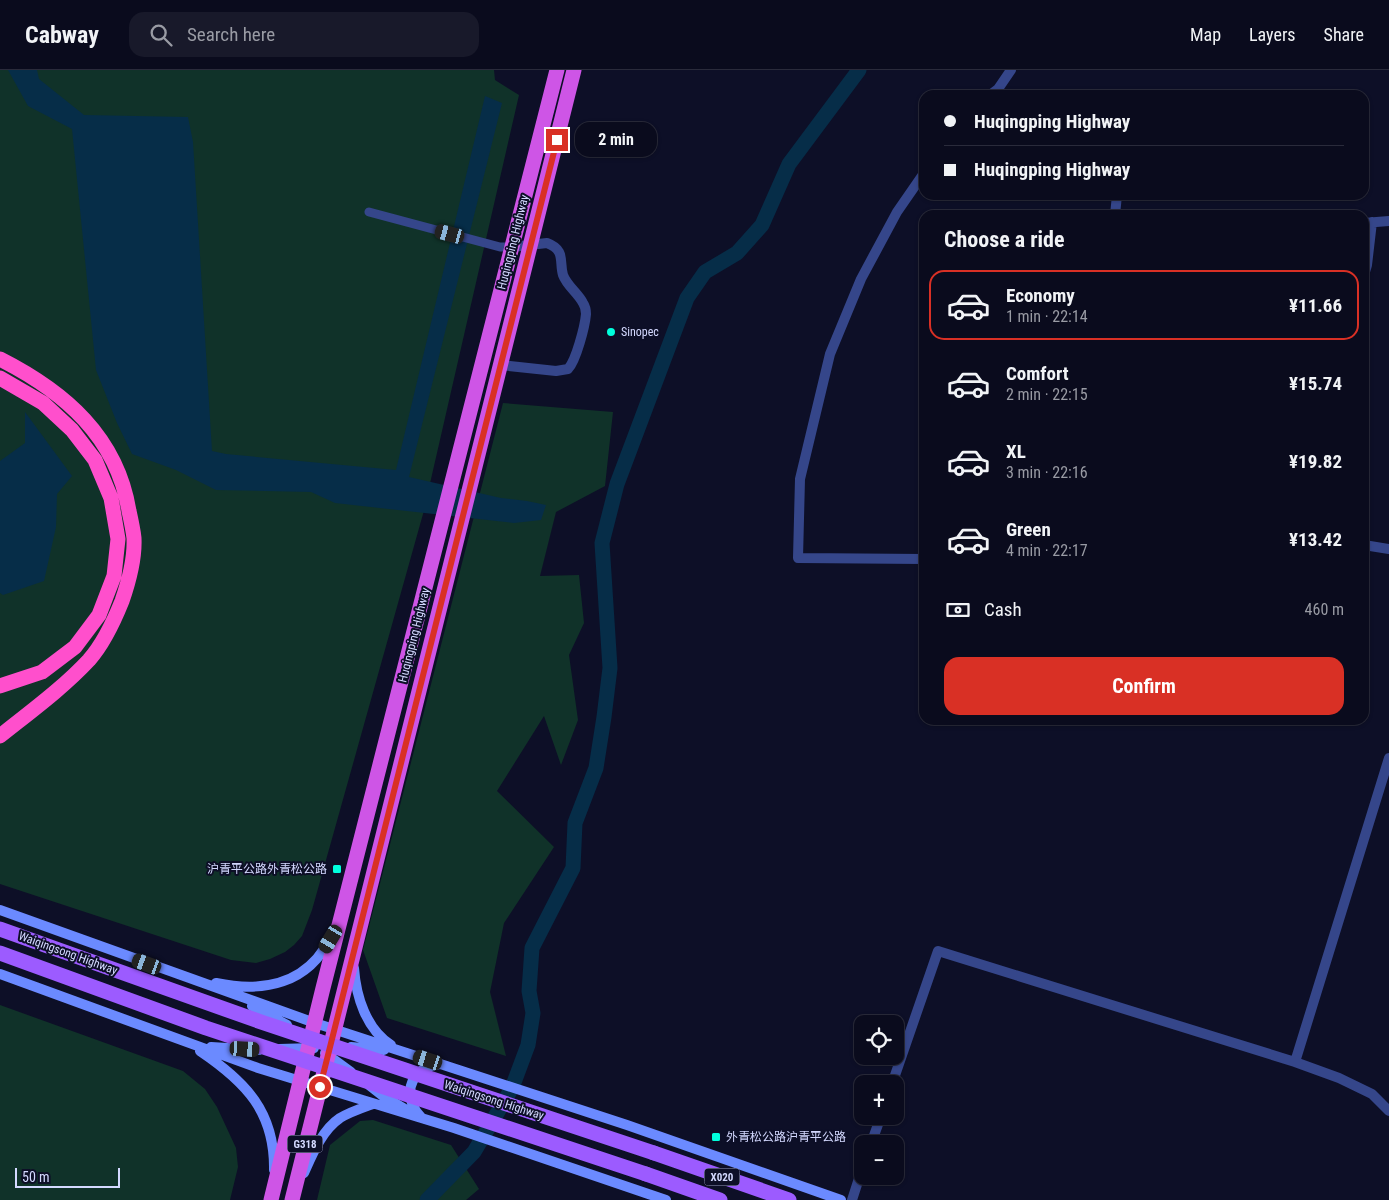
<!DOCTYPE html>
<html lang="en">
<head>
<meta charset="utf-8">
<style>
	body { margin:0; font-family:"Roboto Condensed","Noto Sans SC",sans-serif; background:#18192a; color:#f1f3f6; height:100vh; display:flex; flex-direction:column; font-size:19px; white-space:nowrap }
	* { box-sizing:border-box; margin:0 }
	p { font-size:16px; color:#999ba4 }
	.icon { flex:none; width:28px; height:28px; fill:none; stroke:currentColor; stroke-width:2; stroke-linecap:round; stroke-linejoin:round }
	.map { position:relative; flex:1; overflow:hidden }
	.panel { position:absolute; left:919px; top:140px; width:450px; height:515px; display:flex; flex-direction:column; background:#0a0b1d; border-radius:15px; box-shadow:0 1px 4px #0004,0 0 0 1px #2a2b3b }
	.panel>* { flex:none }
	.top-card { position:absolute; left:919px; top:20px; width:450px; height:110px; border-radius:15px; box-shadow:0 1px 4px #0004,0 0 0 1px #2a2b3b; display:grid; align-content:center; height:110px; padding:0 25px; background:#0a0b1d }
	.controls { position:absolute; left:854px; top:945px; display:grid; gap:10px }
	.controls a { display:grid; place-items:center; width:50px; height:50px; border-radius:10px; background:#0a0b1d; box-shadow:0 1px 4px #0004,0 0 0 1px #2a2b3b; font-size:25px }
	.scale { position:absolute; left:15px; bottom:12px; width:105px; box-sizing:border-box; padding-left:5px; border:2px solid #d4d9ff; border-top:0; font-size:14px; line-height:18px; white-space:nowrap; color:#d4d9ff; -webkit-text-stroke:4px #0d0f27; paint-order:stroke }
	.end { position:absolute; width:22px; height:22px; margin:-11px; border:6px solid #d93025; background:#fff; box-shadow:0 0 0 2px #fff }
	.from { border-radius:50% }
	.bubble { position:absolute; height:35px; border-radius:15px; background:#0a0b1d; box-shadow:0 1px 4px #0004,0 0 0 1px #2a2b3b; font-size:16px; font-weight:700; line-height:35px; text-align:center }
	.car { position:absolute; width:15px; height:30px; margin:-15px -8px; border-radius:6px; box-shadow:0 0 4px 1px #0007; background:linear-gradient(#222 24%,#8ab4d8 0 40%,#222 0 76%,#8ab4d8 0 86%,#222 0) }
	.top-card b { display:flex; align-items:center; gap:18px; height:48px; font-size:19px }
	.top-card b+b { border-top:1px solid #2a2b3b }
	.top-card i { width:12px; height:12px; background:#f1f3f6 }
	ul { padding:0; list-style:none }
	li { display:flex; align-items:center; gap:15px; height:70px; margin:0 10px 8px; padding:0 15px; border:2px solid transparent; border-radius:15px }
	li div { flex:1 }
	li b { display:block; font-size:19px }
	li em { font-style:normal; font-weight:700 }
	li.active { border-color:#d93025 }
	li>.icon { width:45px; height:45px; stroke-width:1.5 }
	h2 { padding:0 25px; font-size:22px; line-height:60px }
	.pay { display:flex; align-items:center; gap:12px; height:55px; padding:0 25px; font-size:19px }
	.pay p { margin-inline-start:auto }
	.primary-button { display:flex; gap:10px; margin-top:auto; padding:10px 25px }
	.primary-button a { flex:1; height:58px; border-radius:15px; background:#d93025; color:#fff; font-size:20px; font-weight:700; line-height:58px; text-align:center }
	header { display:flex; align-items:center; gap:30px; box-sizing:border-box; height:70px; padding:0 25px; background:#0a0b1d; border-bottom:1px solid #2a2b3b }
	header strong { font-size:24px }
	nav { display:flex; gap:28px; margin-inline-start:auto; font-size:18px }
	.search { width:350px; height:45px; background:#18192a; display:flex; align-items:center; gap:12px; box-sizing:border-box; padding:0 18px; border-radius:15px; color:#999ba4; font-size:19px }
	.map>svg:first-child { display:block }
</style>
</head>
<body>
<header>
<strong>Cabway</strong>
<div class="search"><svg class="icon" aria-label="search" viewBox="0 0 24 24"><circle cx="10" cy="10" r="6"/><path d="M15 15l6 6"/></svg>Search here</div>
<nav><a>Map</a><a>Layers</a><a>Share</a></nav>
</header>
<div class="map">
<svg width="1389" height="1130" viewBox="0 0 1389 1130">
	<rect width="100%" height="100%" fill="#0d0f27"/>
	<path fill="#103229" d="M0,0H494L495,10L519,25L423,444L312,840L302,866L294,875L285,882L270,889L256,893L231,890L0,814Z
		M503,333L613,342L605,416L556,442L540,506L579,505L584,553L569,585L578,650L561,695L544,646L497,721L554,777L504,853L490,922L506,986L387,948L363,880Z
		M0,935L183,1001L205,1019L217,1037L236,1078L238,1097L230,1130H0Z
		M373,1050L451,1075L479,1119L466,1130H317L330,1075L360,1051Z"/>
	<path fill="#062d48" d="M8,0H37L39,9L84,45L188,47L193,72L212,381L226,384L396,400L485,26L502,33L409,407L501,428L527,431L546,435L541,450L514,453L335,433L311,422L216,420L176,400L132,384L117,353L96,300L72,59L28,36Z
		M25,342L72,406L57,424L56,457L44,511L3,525L0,523V391L25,373Z"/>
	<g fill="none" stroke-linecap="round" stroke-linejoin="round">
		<path stroke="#062d48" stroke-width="15" d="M427,1130L474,1082L512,1018L528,975L533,943L529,921L532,878L573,798L575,753L596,698L604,647L610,598L602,473L617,414L687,228L705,202L737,183L762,155L789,94L859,0"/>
		<path stroke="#35468a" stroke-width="9" d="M369,142L500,177H512"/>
		<path stroke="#35468a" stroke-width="10" d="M990,25L998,19L1011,0
			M924,103L897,142L861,209L830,284L800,409L798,488L924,489
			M1115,145L1117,125
			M1364,153L1389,151
			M1364,205L1367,195L1372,152
			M500,295L556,301L568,299C576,291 585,256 586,244C586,241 585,236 583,233C578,223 567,216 563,205C559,192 566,180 547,173L512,177
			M1364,475L1389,479
			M1295,992L1339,1008L1372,1024L1389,1041
			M892,1014L938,881L1295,992L1389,688
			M871,1074L881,1046
			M852,1130L862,1099"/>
		<path stroke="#6b8aff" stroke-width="10" d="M0,840L315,953L627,1055L841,1130
			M354,898C356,926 366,959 391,975
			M0,904L258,998L454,1058L666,1130
			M216,913C264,923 308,914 331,867
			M252,936L287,955
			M211,977L259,980
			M351,977L384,980
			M279,979L314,978
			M200,981C246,1012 275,1042 274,1100
			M325,983L351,1002
			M369,1015L383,1026L405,1039
			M421,1047C408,1034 405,1014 421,1001C426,996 433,996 439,994
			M304,1103C312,1085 322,1060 340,1048C350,1042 362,1038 373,1034"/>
		<path stroke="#9c5bff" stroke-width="15" d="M654,1083L789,1130
			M646,1104L720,1130"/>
		<path stroke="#ce55e6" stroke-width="15" d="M271,1130L323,918L557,0
			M292,1130L574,0"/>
		<path stroke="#ff4fcc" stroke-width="15" d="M0,289C65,322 117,367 129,441C131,450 133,459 134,468C135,489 129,511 122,531C114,551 104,573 89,590C63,618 30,642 0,666
			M0,308L43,333L72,360L95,390L111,428L118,469L114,506L99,545L75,577L42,602L0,616"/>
		<path stroke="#9c5bff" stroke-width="15" d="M0,859L264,953L654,1083
			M0,883L206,958L646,1104"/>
	</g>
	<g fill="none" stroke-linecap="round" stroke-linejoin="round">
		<path stroke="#d93025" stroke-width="6" d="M320,1017L557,70"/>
	</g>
	<g fill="#0fd" stroke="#0d0f27" stroke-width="2">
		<circle cx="611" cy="262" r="5"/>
		<rect x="332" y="794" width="10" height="10" rx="2.5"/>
		<rect x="711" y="1062" width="10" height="10" rx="2.5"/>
	</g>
	<g text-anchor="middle" stroke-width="4" stroke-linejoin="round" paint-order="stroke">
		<g fill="#0d0f27" stroke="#989cbe" stroke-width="1">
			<rect x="287.5" y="1065.5" width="35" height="17" rx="4"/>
			<rect x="704.5" y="1098.5" width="35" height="17" rx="4"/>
		</g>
		<g font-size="11" font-weight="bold" fill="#d4d9ff">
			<text x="305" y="1078">G318</text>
			<text x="722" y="1111">X020</text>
		</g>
		<g font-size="12" fill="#d4d9ff" stroke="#0d0f27">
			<text transform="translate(513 172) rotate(-76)" y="4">Huqingping Highway</text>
			<text transform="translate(414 565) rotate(-76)" y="4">Huqingping Highway</text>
			<text transform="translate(68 883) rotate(20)" y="4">Waiqingsong Highway</text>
			<text transform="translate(494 1030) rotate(18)" y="4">Waiqingsong Highway</text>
		</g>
		<g font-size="12" fill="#d4d9ff" stroke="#0d0f27" text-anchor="start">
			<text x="621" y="266">Sinopec</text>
			<text x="327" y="803" text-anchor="end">沪青平公路外青松公路</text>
			<text x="726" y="1071">外青松公路沪青平公路</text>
		</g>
	</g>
</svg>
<div class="controls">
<a><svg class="icon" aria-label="locate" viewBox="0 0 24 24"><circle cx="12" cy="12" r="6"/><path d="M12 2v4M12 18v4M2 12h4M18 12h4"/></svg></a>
<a>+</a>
<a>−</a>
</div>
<div class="scale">50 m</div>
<i class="end from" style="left:320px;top:1017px"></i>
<i class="end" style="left:557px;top:70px"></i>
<div class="bubble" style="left:575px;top:52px;width:82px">2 min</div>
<i class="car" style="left:450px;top:164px;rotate:285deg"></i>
<i class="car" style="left:331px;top:869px;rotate:211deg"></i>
<i class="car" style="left:147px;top:894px;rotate:290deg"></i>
<i class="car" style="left:245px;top:979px;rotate:93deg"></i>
<i class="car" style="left:428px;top:990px;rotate:288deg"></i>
<div class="top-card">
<b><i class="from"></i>Huqingping Highway</b>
<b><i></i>Huqingping Highway</b>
</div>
<section class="panel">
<h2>Choose a ride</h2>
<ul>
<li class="active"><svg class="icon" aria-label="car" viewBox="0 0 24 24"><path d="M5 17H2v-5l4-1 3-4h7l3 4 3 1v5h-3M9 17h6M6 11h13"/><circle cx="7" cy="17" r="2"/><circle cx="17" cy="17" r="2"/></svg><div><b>Economy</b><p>1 min · 22:14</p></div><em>¥11.66</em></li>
<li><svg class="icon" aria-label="car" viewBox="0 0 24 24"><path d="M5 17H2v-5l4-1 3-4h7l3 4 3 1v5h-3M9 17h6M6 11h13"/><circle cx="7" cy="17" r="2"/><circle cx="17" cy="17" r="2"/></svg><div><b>Comfort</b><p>2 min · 22:15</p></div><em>¥15.74</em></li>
<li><svg class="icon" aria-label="car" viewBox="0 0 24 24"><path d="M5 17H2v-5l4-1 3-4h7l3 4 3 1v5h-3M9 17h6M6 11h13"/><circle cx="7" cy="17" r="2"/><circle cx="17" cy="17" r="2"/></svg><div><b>XL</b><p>3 min · 22:16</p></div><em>¥19.82</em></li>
<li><svg class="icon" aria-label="car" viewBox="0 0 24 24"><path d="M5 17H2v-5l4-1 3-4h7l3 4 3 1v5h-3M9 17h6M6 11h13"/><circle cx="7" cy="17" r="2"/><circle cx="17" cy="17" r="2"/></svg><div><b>Green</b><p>4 min · 22:17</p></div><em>¥13.42</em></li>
</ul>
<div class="pay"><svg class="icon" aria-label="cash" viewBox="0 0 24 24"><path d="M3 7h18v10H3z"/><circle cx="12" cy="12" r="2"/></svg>Cash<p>460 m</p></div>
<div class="primary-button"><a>Confirm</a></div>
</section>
</div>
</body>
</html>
